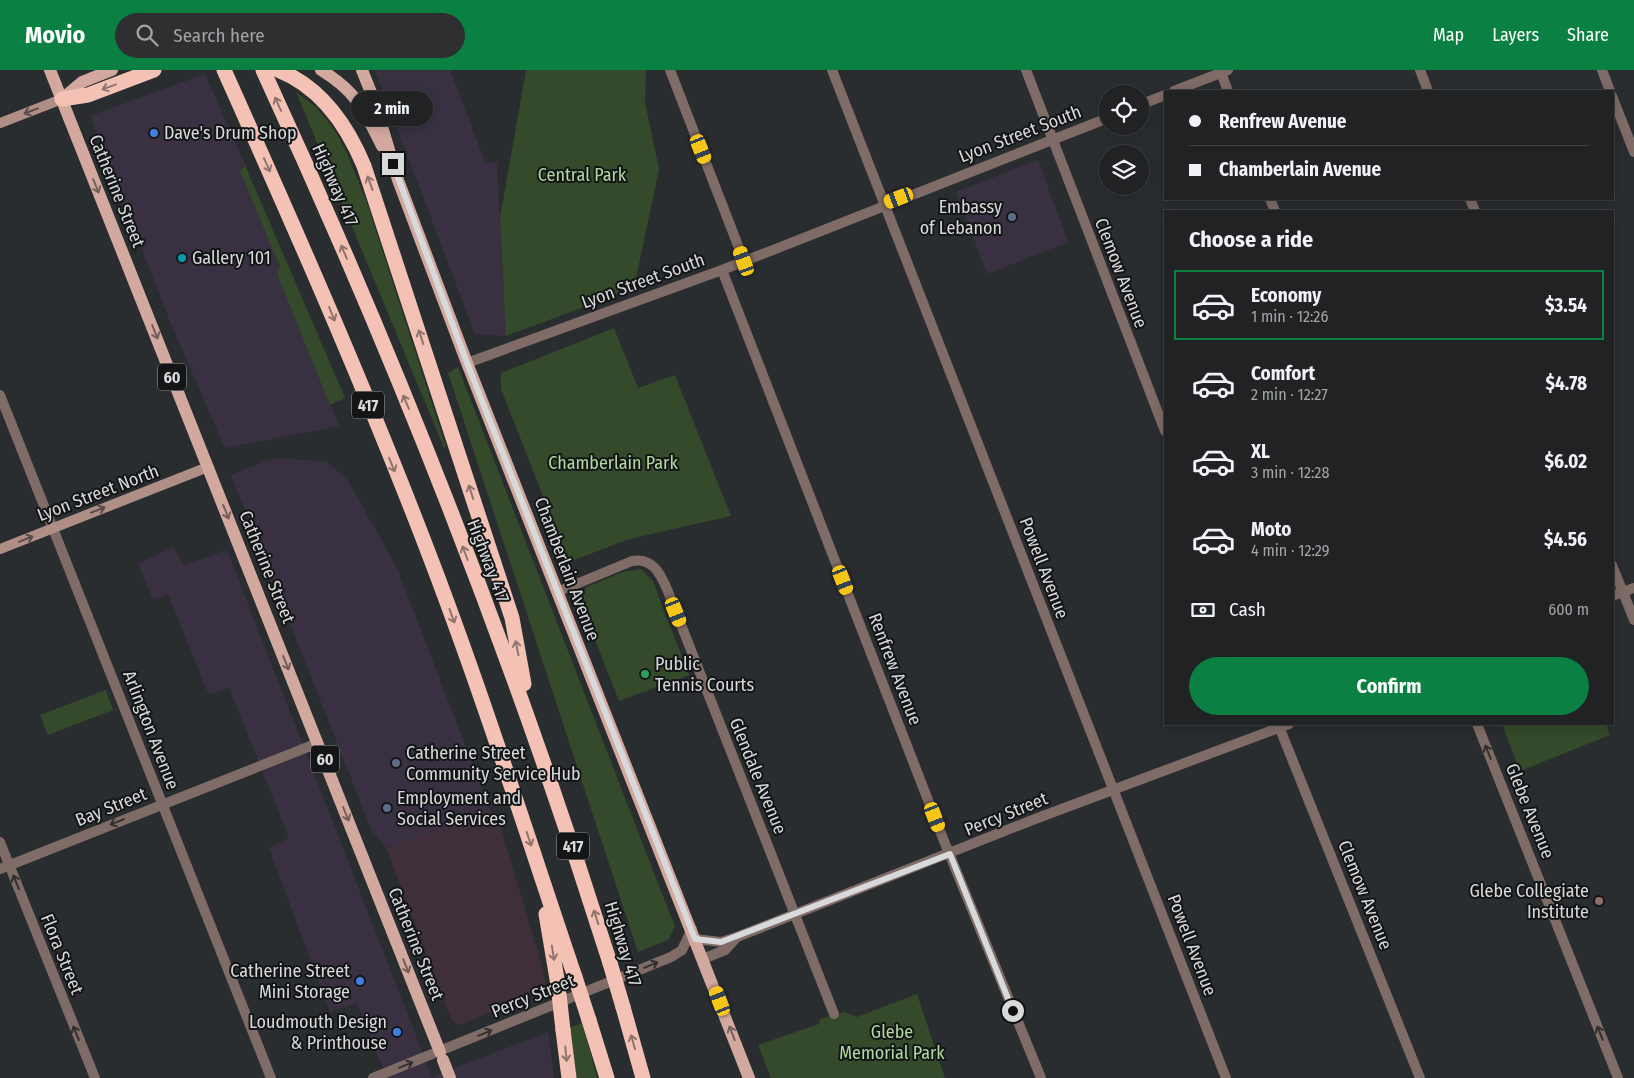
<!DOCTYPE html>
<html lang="en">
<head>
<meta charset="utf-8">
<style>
	body { margin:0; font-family:"Fira Sans Condensed",sans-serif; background:#2d2f31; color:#f1f3f6; height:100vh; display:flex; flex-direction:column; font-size:19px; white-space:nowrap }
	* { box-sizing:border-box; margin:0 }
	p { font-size:16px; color:#a2a4a6 }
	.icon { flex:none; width:28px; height:28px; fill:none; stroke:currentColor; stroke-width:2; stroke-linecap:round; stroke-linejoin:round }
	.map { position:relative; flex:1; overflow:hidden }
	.details { position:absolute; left:1164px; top:140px; width:450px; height:515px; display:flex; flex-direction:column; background:#202224; border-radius:0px; box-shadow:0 2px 12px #0003,0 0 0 1px #3d3f41 }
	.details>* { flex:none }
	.banner { position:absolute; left:1164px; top:20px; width:450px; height:110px; border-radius:0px; box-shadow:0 2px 12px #0003,0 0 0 1px #3d3f41; display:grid; align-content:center; height:110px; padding:0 25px; background:#202224 }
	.tools { position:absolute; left:1099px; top:15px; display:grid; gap:10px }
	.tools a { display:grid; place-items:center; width:50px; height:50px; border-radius:50%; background:#202224; box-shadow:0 2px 12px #0003,0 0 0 1px #3d3f41; font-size:25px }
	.end { position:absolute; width:22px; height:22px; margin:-11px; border:6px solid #d7d9db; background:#111; box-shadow:0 0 0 2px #111 }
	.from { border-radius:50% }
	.bubble { position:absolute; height:35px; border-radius:18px; background:#202224; box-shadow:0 2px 12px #0003,0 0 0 1px #3d3f41; font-size:16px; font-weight:700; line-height:35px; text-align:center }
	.car { position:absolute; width:15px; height:30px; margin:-15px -8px; border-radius:6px; box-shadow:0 0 4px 1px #0007; background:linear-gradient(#f5c518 24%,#345 0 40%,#f5c518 0 76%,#345 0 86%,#f5c518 0) }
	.banner b { display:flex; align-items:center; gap:18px; height:48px; font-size:19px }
	.banner b+b { border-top:1px solid #3d3f41 }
	.banner i { width:12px; height:12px; background:#f1f3f6 }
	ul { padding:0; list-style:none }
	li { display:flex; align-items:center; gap:15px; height:70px; margin:0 10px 8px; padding:0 15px; border:2px solid transparent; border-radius:0px }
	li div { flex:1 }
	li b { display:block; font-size:19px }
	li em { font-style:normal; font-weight:700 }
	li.current { border-color:#0b8043 }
	li>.icon { width:45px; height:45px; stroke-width:1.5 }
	h2 { padding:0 25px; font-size:22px; line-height:60px }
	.pay { display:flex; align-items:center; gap:12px; height:55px; padding:0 25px; font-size:19px }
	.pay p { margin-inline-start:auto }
	.cta { display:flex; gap:10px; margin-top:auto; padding:10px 25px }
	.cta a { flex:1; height:58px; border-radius:30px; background:#0b8043; color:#fff; font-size:20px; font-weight:700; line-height:58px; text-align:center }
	header { display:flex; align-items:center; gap:30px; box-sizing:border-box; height:70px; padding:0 25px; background:#0b8043; color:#fff }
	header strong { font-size:24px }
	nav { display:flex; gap:28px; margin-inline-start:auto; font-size:18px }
	.search { width:350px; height:45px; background:#2d2f31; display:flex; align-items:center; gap:12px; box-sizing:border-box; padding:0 18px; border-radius:28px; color:#a2a4a6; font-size:19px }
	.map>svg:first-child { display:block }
</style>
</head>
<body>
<header>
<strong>Movio</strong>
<div class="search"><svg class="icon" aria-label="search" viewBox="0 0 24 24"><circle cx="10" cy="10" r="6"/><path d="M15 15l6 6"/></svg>Search here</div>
<nav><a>Map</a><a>Layers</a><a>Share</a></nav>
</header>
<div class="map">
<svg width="1634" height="1008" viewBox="0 0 1634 1008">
	<rect width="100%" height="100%" fill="#2a2d30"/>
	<path fill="#393141" d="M375,0H450L485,92L497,93L506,266L475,264Z
		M205,4L245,95L241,97L280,197L277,201L279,209L339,356L225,378L169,249L90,46Z
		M1038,90L1068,172L987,204L956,122Z
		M279,388L327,392L347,409L397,498L490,740L386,778L372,761L231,405L266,391Z
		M173,477L184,495L227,480L432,1007L548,962L554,1008H387L357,933L330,942L269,778L289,768L229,618L209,625L168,524L153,529L138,494Z"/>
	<path fill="#3f2f3a" d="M490,740L493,749L499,752L542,896L547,919L460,955L452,951L386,778Z"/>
	<path fill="#344a2a" d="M526,0H646L645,32L659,99L635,213L611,227L506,266L500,148Z
		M296,22L316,37L334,59L347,83L367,133L446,377L444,378Z
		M245,95L345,328L330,335L279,209L277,201L280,197L240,101Z
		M614,258L638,318L675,305L731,446L629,469L569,492L501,319V303Z
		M458,297L675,857L668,870L638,882L448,303Z
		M641,499L653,511L689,605L619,631L579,529L587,517L623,502Z
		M106,620L113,640L48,665L40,645Z
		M1502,654H1606L1610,665L1520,701Z
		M917,924L945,1008H771L758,975L819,954L820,949L844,942L857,947Z
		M583,953L597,1008H571L568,958Z"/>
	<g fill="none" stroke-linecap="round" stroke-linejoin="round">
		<path stroke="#806c66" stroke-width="10" d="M670,0L744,191
			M832,0L1226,1008
			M1026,0L1165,361
			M1220,0L1228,21
			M1420,0L1428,21
			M1602,0L1610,21
			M1174,21L1228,0
			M1612,26L1634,82
			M1140,35L1165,25
			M1270,129L1275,141
			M1470,129L1475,141
			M722,200L942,766L1041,1008
			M467,293L722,200L1108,48
			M0,325L271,1008
			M1612,495L1634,550
			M557,522L632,491C652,487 660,503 667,519L834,944
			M1612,526L1634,518
			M1278,654L1420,1008
			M1477,654L1618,1008
			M0,772L95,1008
			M0,799L318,673
			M695,869L721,872L737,867L1035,749L1289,654
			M703,889L725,880L736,868
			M373,1008L671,887L682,880L692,859"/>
		<path stroke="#af8e86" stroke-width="10" d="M0,53L62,29
			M0,479L208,397"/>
		<path stroke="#d3a99f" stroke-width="12" d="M50,0L440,982
			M321,0C357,22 364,40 382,76
			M362,0L374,30L398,110L467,293L749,1008
			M62,29L82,12L112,0
			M443,990L450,1008"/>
		<path stroke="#f4c2b5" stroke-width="15" d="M224,0C298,165 371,331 435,500C486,635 529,771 575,907
			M263,0C397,290 514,589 610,893
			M278,0C321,17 347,55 364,96L512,548L524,614
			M62,29L88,25L154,0
			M546,844L558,915
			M623,937L643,1008
			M589,950L607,1008
			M563,960L569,1008"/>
		<path stroke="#f4c2b5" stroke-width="15" d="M610,893L623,937
			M575,907L589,950
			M558,915L563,960"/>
	</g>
	<defs><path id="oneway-shaft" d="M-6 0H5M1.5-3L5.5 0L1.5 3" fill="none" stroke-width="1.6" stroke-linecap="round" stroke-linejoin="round" transform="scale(1.25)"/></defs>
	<g stroke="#8f746e">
		<use href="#oneway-shaft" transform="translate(109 17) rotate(160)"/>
		<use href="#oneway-shaft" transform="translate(278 34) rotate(-114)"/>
		<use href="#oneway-shaft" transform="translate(267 95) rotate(66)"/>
		<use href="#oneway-shaft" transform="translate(370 113) rotate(-110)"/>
		<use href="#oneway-shaft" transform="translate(344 182) rotate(-113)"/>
		<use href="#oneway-shaft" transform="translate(332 244) rotate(68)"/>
		<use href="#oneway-shaft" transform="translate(421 267) rotate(-108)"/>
		<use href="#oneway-shaft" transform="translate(406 332) rotate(-113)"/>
		<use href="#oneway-shaft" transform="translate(392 395) rotate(68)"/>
		<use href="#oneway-shaft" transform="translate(471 422) rotate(-108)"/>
		<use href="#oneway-shaft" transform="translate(465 483) rotate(-111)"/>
		<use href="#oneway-shaft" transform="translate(452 546) rotate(70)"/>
		<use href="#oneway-shaft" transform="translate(517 578) rotate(-101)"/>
		<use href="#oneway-shaft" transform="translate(529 769) rotate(72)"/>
		<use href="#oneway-shaft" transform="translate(596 847) rotate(-108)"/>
		<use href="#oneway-shaft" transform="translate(553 883) rotate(81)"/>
		<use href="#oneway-shaft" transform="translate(633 972) rotate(-106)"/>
		<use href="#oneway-shaft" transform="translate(566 984) rotate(84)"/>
	</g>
	<g stroke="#5a4b49">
		<use href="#oneway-shaft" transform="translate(31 41) rotate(159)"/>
		<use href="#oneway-shaft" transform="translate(98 440) rotate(-21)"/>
		<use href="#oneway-shaft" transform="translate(26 469) rotate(-22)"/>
	</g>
	<g stroke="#745f5b">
		<use href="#oneway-shaft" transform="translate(96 116) rotate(68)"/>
		<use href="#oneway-shaft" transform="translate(155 262) rotate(68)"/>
		<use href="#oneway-shaft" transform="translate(226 442) rotate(68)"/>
		<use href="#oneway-shaft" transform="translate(286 593) rotate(68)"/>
		<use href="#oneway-shaft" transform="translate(346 744) rotate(68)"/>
		<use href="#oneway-shaft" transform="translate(406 896) rotate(68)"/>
		<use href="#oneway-shaft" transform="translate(732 963) rotate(-111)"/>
	</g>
	<g stroke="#342f2f">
		<use href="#oneway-shaft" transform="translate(1488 682) rotate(-112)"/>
		<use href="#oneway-shaft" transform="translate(117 752) rotate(158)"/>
		<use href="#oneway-shaft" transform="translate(16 812) rotate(-112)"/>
		<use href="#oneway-shaft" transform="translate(651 895) rotate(-22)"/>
		<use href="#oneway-shaft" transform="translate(76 963) rotate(-112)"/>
		<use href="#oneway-shaft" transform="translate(485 963) rotate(-23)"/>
		<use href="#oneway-shaft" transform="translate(1600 963) rotate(-112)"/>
		<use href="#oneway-shaft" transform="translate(406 995) rotate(-22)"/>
	</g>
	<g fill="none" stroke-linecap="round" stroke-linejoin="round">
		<path stroke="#d7d9db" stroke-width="6" d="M393,94L467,293L695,869L721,872L950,784L1013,941"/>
	</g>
	<g fill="#3f7fe0" stroke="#141517" stroke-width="2">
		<circle cx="154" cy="63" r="5"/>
		<circle cx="360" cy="911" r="5"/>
		<circle cx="397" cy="962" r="5"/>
	</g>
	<g fill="#5c6f8a" stroke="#141517" stroke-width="2">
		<circle cx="1012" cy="147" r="5"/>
		<circle cx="396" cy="693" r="5"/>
		<circle cx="387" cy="738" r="5"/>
	</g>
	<circle fill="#0f9aa8" stroke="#141517" stroke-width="2" cx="182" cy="188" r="5"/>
	<circle fill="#2e9e5b" stroke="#141517" stroke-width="2" cx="645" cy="604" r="5"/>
	<circle fill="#8d6e63" stroke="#141517" stroke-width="2" cx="1599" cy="831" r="5"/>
	<g text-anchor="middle" stroke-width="4" stroke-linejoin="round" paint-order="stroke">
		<g fill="#141517" stroke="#9c9ea0" stroke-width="1">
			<rect x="158" y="293.5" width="28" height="27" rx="4"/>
			<rect x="352" y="321.5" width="32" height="27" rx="4"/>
			<rect x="311" y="675.5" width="28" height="27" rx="4"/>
			<rect x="557" y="762.5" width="32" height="27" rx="4"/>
		</g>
		<g font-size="16" font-weight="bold" fill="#d7d9db">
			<text x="172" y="313">60</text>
			<text x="368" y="341">417</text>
			<text x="325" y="695">60</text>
			<text x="573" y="782">417</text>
		</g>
		<g font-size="18" fill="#d7d9db" stroke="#141517" text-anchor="start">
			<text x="164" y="69">Dave's Drum Shop</text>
			<text x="1002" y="143" text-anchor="end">Embassy<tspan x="1002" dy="21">of Lebanon</tspan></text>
			<text x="192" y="194">Gallery 101</text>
			<text x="655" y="600">Public<tspan x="655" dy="21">Tennis Courts</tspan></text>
			<text x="406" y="689">Catherine Street<tspan x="406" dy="21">Community Service Hub</tspan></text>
			<text x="397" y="734">Employment and<tspan x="397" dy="21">Social Services</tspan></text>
			<text x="1589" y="827" text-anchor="end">Glebe Collegiate<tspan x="1589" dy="21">Institute</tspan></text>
			<text x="350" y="907" text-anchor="end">Catherine Street<tspan x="350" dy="21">Mini Storage</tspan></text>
			<text x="387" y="958" text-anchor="end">Loudmouth Design<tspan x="387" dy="21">&amp; Printhouse</tspan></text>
		</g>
		<g font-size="18" fill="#d7d9db" stroke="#141517">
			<text transform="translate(1020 64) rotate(-21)" y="6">Lyon Street South</text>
			<text transform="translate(335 115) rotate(66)" y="6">Highway 417</text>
			<text transform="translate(117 121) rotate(68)" y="6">Catherine Street</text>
			<text transform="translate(1121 203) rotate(69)" y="6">Clemow Avenue</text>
			<text transform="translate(643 211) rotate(-20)" y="6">Lyon Street South</text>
			<text transform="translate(98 423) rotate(-21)" y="6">Lyon Street North</text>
			<text transform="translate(488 491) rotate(69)" y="6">Highway 417</text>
			<text transform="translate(267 497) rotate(68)" y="6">Catherine Street</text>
			<text transform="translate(1044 498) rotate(69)" y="6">Powell Avenue</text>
			<text transform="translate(567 499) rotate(69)" y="6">Chamberlain Avenue</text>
			<text transform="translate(895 599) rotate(69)" y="6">Renfrew Avenue</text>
			<text transform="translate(151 660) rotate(69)" y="6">Arlington Avenue</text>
			<text transform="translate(758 706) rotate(68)" y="6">Glendale Avenue</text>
			<text transform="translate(111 737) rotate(-22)" y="6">Bay Street</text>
			<text transform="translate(1530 741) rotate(68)" y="6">Glebe Avenue</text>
			<text transform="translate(1006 744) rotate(-22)" y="6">Percy Street</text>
			<text transform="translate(1365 825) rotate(68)" y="6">Clemow Avenue</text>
			<text transform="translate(416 874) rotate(68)" y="6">Catherine Street</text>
			<text transform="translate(623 874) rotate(73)" y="6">Highway 417</text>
			<text transform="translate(1192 875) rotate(69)" y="6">Powell Avenue</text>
			<text transform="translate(62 884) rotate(68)" y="6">Flora Street</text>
			<text transform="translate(533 926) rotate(-22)" y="6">Percy Street</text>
		</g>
		<g font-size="18" fill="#b1da9f" stroke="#141517">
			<text x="582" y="111">Central Park</text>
			<text x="613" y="399">Chamberlain Park</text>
			<text x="892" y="968">Glebe<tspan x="892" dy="21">Memorial Park</tspan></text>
		</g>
	</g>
</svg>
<div class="tools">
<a><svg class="icon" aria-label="locate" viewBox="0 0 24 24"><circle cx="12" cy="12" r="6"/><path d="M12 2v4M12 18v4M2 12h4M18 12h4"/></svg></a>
<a><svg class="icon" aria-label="layers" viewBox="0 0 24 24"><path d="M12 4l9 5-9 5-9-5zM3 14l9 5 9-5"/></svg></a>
</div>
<i class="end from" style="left:1013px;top:941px"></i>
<i class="end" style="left:393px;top:94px"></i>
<div class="bubble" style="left:351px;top:21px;width:82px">2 min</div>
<i class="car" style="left:701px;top:79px;rotate:158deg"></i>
<i class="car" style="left:899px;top:128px;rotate:249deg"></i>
<i class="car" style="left:744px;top:191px;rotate:340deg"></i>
<i class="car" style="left:843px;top:510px;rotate:159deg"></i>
<i class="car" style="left:676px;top:542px;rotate:158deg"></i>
<i class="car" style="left:935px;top:747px;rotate:159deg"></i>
<i class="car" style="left:720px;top:931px;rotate:339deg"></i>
<div class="banner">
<b><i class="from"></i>Renfrew Avenue</b>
<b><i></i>Chamberlain Avenue</b>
</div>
<section class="details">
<h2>Choose a ride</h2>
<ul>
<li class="current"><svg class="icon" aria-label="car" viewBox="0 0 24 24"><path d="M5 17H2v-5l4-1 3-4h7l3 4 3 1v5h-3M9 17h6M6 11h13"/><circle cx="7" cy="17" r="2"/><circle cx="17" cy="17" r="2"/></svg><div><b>Economy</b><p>1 min · 12:26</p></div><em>$3.54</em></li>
<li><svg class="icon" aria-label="car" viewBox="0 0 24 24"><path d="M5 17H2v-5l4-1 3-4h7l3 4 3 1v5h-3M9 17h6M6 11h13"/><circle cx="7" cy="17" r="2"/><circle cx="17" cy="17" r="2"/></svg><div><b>Comfort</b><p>2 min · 12:27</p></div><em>$4.78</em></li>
<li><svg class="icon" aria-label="car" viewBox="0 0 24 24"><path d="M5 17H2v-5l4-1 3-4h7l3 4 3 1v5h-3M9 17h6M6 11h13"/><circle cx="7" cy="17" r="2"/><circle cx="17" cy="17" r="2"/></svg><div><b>XL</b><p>3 min · 12:28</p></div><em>$6.02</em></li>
<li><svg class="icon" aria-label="car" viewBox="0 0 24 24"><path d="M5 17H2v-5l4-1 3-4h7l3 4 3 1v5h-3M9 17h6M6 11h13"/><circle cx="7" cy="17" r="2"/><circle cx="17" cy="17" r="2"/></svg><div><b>Moto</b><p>4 min · 12:29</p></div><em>$4.56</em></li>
</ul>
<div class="pay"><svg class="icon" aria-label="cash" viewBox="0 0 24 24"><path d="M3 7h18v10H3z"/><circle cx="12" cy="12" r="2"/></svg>Cash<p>600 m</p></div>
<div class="cta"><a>Confirm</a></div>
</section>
</div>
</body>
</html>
